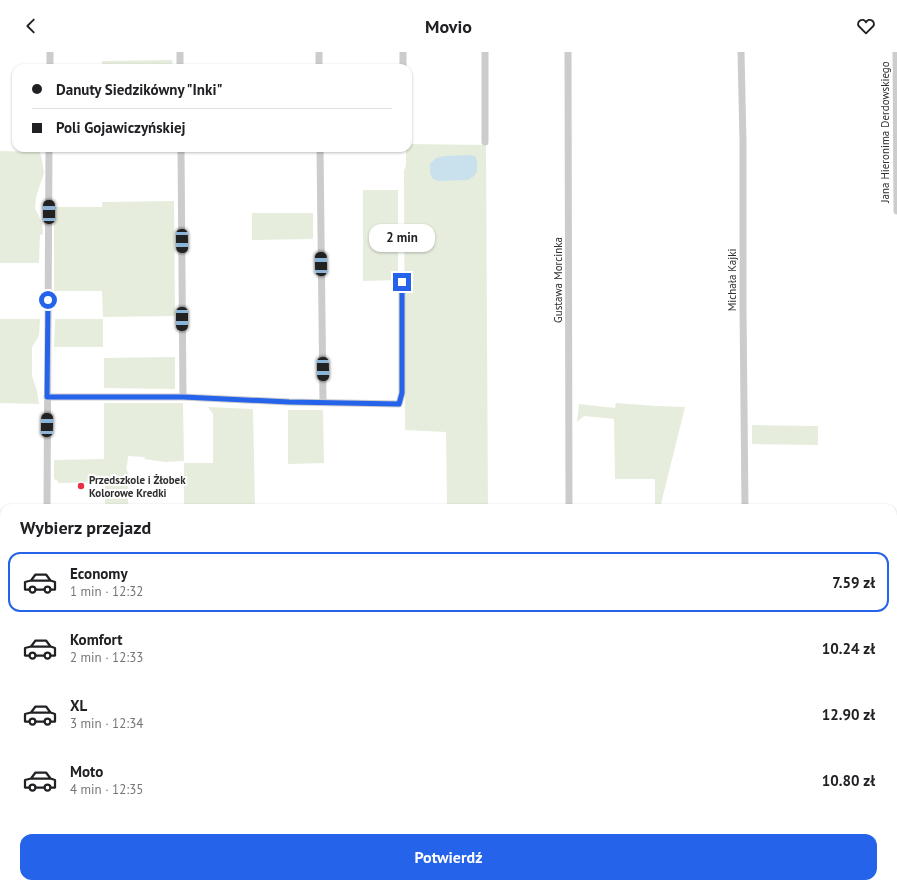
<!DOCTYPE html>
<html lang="pl">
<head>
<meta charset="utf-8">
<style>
	body { margin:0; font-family:"PT Sans",sans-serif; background:#f2f2f2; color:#202124; height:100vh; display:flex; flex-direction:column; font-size:15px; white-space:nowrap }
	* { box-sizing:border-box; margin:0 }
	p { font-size:13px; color:#757577 }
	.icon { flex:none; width:22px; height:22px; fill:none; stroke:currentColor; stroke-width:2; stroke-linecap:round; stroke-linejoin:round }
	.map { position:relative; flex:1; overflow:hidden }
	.details { position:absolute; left:0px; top:452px; width:897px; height:384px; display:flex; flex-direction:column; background:#fff; border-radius:12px 12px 0 0; box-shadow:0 1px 3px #0004 }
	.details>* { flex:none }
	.hud { position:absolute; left:12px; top:12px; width:400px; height:88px; border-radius:12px; box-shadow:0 1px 3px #0004; display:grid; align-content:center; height:88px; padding:0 20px; background:#fff }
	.end { position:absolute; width:18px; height:18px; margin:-9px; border:5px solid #2563eb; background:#fff; box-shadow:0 0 0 2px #fff }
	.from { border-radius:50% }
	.bubble { position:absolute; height:28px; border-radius:12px; background:#fff; box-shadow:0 1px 3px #0004; font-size:13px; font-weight:800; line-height:28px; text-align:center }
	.car { position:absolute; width:12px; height:24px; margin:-12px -6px; border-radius:5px; box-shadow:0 0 3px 1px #0007; background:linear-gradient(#222 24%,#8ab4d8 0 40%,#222 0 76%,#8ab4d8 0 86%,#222 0) }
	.hud b { display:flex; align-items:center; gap:14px; height:38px; font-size:15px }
	.hud b+b { border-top:1px solid #e0e0e0 }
	.hud i { width:10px; height:10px; background:#202124 }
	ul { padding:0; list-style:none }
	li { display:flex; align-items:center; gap:12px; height:60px; margin:0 8px 6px; padding:0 12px; border:2px solid transparent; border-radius:12px }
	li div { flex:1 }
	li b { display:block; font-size:15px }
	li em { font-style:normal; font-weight:800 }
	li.on { border-color:#2563eb }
	li>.icon { width:36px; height:36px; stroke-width:1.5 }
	h2 { padding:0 20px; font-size:18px; line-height:48px }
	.button { display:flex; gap:8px; margin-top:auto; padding:8px 20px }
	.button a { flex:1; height:46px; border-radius:12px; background:#2563eb; color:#fff; font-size:16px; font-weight:800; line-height:46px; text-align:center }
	header { display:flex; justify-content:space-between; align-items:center; height:52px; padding:0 20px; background:#fff; font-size:18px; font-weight:800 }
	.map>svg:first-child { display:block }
</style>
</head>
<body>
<header><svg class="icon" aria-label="back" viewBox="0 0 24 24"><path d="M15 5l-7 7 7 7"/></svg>Movio<svg class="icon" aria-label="heart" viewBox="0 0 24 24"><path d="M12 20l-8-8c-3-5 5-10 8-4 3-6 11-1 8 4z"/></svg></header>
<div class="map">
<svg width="897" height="836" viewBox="0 0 897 836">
	<rect width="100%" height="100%" fill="#fff"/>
	<path fill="#e6eddd" d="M172,8L173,16H102V9Z
		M408,92L486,93L488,456H447L446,380L405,378L404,119L406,113V96H408Z
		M0,99L40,100L42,108L44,121L36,145L35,156L42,171L43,182L40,183L39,211H0Z
		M363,138H398V228L363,229Z
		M174,149L175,264L103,265L102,239H54V155H102V150Z
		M252,161H313V187L252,188Z
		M0,267H40L39,284L32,295V324L37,339L39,352L0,351Z
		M55,267H103V295H54Z
		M175,305V337L104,336V306Z
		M104,351H183L184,409L165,410L144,407L145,405L128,404L127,414L126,415L128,421V456H105V430L58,431V429L54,427V408L104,407Z
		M616,351L655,354L685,355L660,456H655V427H615L614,367L584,364L577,370L579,352L615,356Z
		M208,355L253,357L255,456H184V411H213V362Z
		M288,358H323L324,411L288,412Z
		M752,373L818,374V393L752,392Z
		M117,832H387L390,836H121Z"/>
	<path fill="#c9e0ed" d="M471,103L475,104L477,108V119L474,124L468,128L438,129L433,127L430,121V112L436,106L445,104Z"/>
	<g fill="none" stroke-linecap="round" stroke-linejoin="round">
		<path stroke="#c9e0ed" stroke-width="2.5" d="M0,650L4,659
			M0,680L4,679
			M346,832L349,836"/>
		<path stroke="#ccc" stroke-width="1.5" stroke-dasharray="2 2" stroke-linecap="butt" d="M0,667L4,677
			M490,832V836
			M50,836L55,833"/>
		<path stroke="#ccc" stroke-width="3.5" d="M453,832L454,836"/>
		<path stroke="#ccc" stroke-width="7" d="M50,0V16
			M180,0V16
			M319,0V16
			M403,0V16
			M485,0V90
			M568,0L569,456
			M741,0L743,90V256L745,456
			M896,0L897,159
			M181,96L183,345
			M320,96L323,350
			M47,345H183L289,350L399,352L402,341V230
			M47,456L49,96
			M657,832V836"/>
		<path stroke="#ccc" stroke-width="9" d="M0,478H4
			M893,488H897
			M0,692L4,702
			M89,832L93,836
			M64,836L69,832"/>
		<defs>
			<path id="rail" d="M0,762L4,772
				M0,783L4,792
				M0,799L4,808
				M0,817L4,826
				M6,832L8,836
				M14,832L16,836
				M21,832L22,836
				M29,832L31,836"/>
		</defs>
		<use href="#rail" stroke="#848484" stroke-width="4"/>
		<use href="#rail" stroke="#fff" stroke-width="2.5" stroke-dasharray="8" stroke-linecap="butt"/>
	</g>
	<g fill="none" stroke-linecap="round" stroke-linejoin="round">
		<path stroke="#2563eb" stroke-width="5" d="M48,248L47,345H183L289,350L399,352L402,341V230"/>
	</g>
	<circle fill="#e83043" stroke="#fff" stroke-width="1.5" cx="81" cy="434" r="4"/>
	<g text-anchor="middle" stroke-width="4" stroke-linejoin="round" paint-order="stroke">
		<g font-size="11" fill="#2f2f2f" stroke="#fff">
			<text transform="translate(885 80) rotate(-90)" y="4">Jana Hieronima Derdowskiego</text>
			<text transform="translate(558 228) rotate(-90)" y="4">Gustawa Morcinka</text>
			<text transform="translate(732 228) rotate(-90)" y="4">Michała Kajki</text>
		</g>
		<g font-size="11" font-weight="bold" fill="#2f2f2f" stroke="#fff" text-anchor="start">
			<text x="89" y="432">Przedszkole i Żłobek<tspan x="89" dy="13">Kolorowe Kredki</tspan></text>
		</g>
	</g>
</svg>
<i class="end from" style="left:48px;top:248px"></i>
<i class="end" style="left:402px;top:230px"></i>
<div class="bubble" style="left:369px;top:172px;width:66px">2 min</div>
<i class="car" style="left:49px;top:160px;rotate:0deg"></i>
<i class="car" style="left:182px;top:189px;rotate:179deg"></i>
<i class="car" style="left:321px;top:212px;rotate:359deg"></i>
<i class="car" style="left:182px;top:267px;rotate:180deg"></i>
<i class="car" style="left:323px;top:317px;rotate:179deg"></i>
<i class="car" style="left:47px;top:373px;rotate:1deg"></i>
<div class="hud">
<b><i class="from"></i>Danuty Siedzikówny &quot;Inki&quot;</b>
<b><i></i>Poli Gojawiczyńskiej</b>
</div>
<section class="details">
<h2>Wybierz przejazd</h2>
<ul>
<li class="on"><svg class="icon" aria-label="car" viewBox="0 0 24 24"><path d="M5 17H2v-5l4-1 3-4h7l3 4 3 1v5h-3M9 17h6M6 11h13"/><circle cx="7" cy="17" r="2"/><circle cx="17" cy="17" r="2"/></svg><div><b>Economy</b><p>1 min · 12:32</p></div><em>7.59 zł</em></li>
<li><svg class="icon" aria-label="car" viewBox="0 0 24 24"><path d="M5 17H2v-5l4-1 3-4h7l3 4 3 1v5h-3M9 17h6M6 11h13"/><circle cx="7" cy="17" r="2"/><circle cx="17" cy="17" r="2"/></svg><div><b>Komfort</b><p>2 min · 12:33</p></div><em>10.24 zł</em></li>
<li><svg class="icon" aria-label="car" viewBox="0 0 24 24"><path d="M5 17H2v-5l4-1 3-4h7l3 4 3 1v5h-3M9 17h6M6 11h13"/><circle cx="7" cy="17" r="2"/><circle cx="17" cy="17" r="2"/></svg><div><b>XL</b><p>3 min · 12:34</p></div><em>12.90 zł</em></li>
<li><svg class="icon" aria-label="car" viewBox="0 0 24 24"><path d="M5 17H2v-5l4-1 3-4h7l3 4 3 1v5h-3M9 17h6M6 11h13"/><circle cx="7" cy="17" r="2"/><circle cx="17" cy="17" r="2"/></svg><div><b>Moto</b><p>4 min · 12:35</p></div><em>10.80 zł</em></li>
</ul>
<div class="button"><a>Potwierdź</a></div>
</section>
</div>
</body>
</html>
